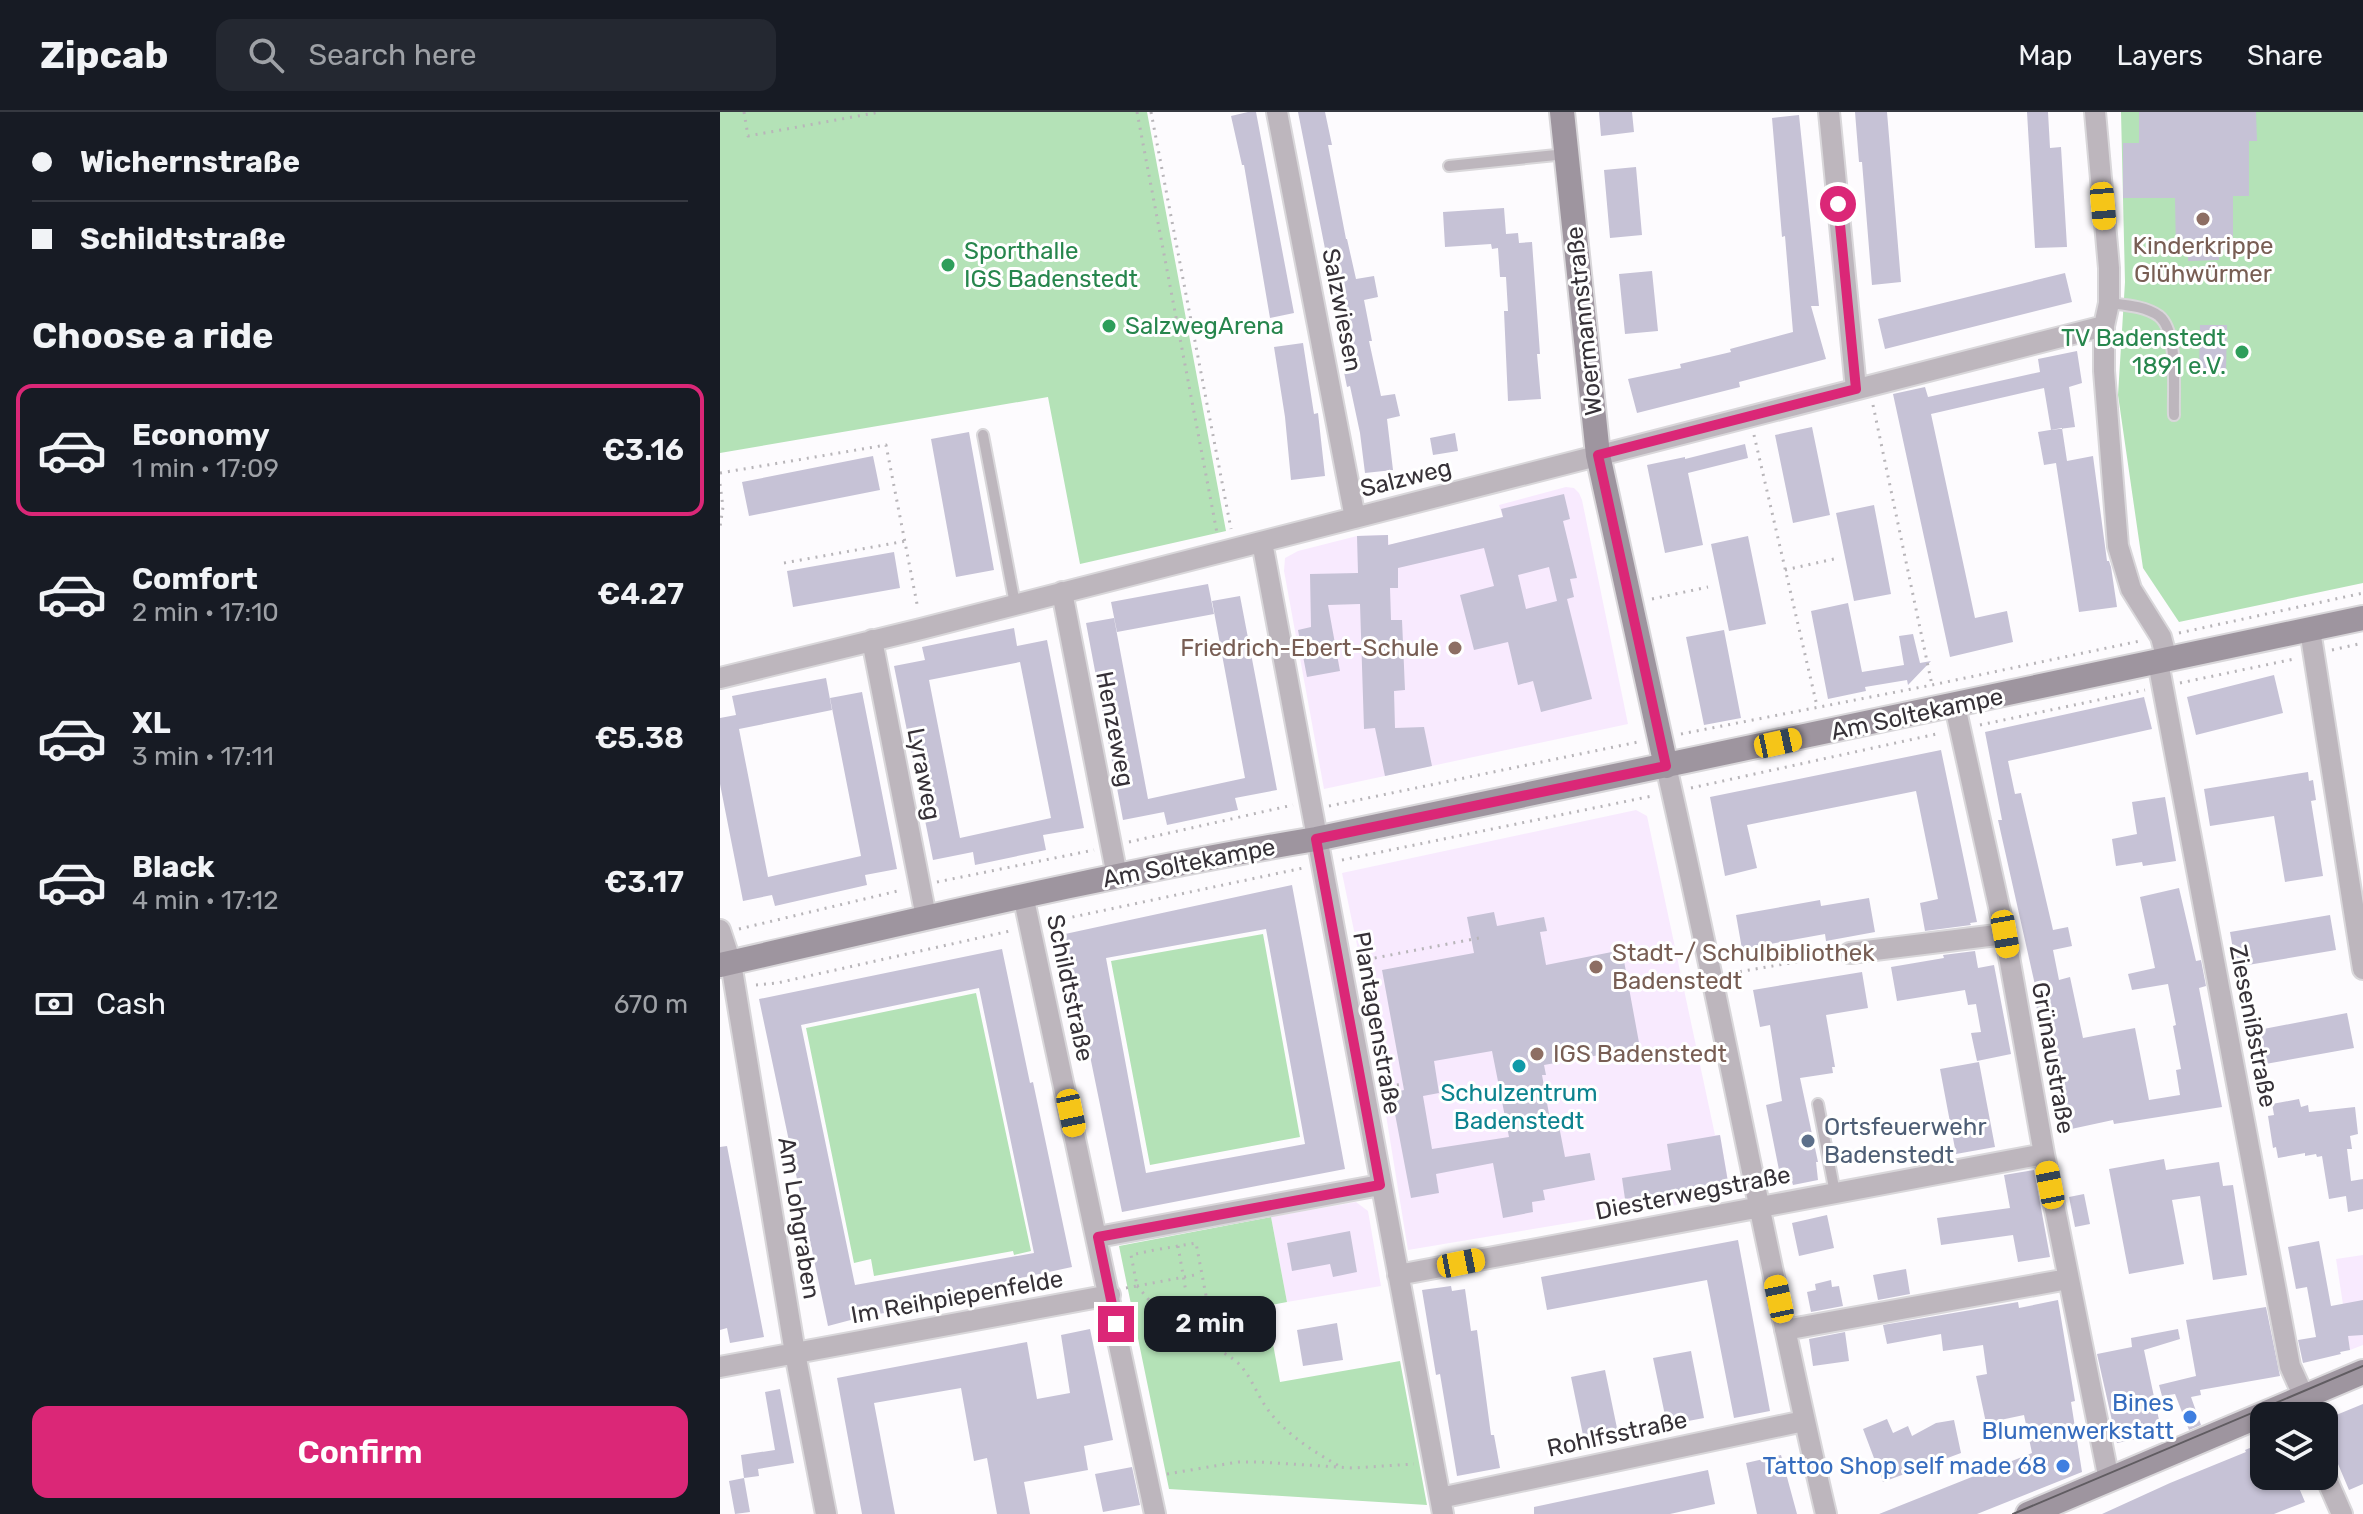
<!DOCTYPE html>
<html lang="en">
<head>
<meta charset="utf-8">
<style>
	body { margin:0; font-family:Rubik,sans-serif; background:#242831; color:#f1f3f6; height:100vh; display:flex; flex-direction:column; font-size:30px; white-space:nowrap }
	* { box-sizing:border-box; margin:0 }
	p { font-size:26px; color:#9ea1a6 }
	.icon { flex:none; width:44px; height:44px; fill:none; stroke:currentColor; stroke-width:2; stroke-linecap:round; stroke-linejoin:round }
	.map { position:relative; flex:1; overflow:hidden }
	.drawer { display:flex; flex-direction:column; background:#171b24; width:720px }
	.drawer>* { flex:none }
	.top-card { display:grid; align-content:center; height:176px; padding:0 32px; background:#171b24 }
	.tools { position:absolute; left:1530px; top:1290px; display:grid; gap:16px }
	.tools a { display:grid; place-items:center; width:88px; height:88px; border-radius:16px; background:#171b24; box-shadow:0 2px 6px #0004; font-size:40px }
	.end { position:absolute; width:36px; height:36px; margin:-18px; border:10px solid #db2777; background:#fff; box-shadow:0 0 0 4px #fff }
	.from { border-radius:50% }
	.bubble { position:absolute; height:56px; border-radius:16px; background:#171b24; box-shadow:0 2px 6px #0004; font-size:26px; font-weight:600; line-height:56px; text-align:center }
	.car { position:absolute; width:24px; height:48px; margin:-24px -12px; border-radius:10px; box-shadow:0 0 6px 2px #0007; background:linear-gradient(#f5c518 24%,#345 0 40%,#f5c518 0 76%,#345 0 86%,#f5c518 0) }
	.top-card b { display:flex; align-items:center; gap:28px; height:76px; font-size:30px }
	.top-card b+b { border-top:2px solid #363941 }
	.top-card i { width:20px; height:20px; background:#f1f3f6 }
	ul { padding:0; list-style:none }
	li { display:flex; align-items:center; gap:24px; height:132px; margin:0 16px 12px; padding:0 16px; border:4px solid transparent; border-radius:16px }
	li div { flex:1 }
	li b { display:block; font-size:30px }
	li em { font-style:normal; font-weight:600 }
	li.on { border-color:#db2777 }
	li>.icon { width:72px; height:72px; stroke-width:1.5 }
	h2 { padding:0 32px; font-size:36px; line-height:96px }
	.pay { display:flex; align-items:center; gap:20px; height:88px; padding:0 32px; font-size:30px }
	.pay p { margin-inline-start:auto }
	.action { display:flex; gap:16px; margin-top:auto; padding:16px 32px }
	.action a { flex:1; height:92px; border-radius:16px; background:#db2777; color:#fff; font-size:32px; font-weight:600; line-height:92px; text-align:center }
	header { display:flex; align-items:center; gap:48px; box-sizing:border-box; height:112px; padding:0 40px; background:#171b24; border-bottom:2px solid #363941 }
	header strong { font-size:38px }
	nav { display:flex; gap:44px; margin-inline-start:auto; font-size:28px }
	.search { width:560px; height:72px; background:#242831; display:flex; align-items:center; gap:20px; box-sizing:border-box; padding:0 28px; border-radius:16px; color:#9ea1a6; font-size:30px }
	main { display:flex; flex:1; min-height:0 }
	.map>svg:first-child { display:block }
</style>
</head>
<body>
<header>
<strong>Zipcab</strong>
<div class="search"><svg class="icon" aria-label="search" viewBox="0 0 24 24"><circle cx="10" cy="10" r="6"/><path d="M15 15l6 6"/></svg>Search here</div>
<nav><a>Map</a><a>Layers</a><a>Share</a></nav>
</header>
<main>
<section class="drawer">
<div class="top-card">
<b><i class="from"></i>Wichernstraße</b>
<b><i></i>Schildtstraße</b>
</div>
<h2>Choose a ride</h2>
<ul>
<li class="on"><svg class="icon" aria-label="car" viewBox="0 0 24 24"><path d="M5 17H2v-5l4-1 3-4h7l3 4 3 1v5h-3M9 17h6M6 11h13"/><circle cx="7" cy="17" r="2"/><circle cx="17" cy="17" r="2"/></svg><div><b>Economy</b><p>1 min · 17:09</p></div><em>€3.16</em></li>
<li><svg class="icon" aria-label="car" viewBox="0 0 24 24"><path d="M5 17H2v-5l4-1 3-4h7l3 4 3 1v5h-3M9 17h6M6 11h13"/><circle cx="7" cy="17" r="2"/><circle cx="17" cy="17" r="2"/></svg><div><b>Comfort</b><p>2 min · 17:10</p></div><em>€4.27</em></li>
<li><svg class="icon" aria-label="car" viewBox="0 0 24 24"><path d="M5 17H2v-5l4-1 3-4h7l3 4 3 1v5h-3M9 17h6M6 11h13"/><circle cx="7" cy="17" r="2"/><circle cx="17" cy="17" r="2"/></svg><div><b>XL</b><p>3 min · 17:11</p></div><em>€5.38</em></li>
<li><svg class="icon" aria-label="car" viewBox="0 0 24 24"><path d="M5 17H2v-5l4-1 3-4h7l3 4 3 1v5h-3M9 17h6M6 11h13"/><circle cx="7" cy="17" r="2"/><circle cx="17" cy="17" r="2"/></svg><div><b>Black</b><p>4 min · 17:12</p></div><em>€3.17</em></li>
</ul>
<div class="pay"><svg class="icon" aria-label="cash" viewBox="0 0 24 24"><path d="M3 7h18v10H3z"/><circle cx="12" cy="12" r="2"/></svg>Cash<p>670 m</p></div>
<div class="action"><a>Confirm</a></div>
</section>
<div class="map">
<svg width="1643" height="1402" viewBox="0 0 1643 1402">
	<rect width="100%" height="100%" fill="#fdfbfe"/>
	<path fill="#f8eafe" d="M846,375L854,376L859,381L862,388L908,612L604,677L564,459L565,446L578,439L637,424L668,423L669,433L783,405L779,393Z
		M916,698L927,704L995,1023H1000L1010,1080L1005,1085L688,1138L643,862L622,761Z
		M636,1090L648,1099L661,1174L567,1190L551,1105Z
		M1643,1143V1233L1630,1238L1616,1147Z"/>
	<path fill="#b4e2b7" d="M0,0H427L506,419L360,452L328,285L0,341Z
		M1401,0H1643V471L1459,510L1423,456L1398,283L1405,170Z
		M543,822L580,1025L430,1053L391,849Z
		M256,881L311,1139L294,1143L293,1139L154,1164L151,1147L134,1151L86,916Z
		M551,1105L567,1190L546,1194L560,1270L680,1249L707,1393L449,1377L399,1134Z"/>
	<path fill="#c6c2d6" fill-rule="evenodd" d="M528,0H536L574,201L550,206L524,53H522L511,4Z
		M578,0H605L612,33H608L626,127H627L636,167L654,164L658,185L644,188L652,229H649L661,284L675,282L680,304L667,307L673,358L645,361L640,321L630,274L627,275L623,255L626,254L612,172Z
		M879,0H912L914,20L881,24Z
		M1135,0H1167L1181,170L1152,173L1142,50H1139Z
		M1307,0H1328L1330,36L1341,35L1347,135L1315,136Z
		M1419,0H1536L1537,29H1529V84H1513V137L1499,138V148L1468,149V141H1456L1455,86H1403V31H1419Z
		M1079,3L1099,194H1091L1106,247L1019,270L1020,275L917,301L908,267L961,256L960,252L1011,240L1010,237L1073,220L1065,124L1062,125L1052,6Z
		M916,55L922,123L890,126L884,58Z
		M784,96L786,122L798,121L799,131L812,130L820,242H817L821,287L788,289L784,199H788L786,165H780L778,136L772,137L771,132L725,135L723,100Z
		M932,159L938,219L905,222L899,162Z
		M1345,161L1352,190L1165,237L1158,207Z
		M1480,213H1507L1506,259H1479Z
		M583,231L594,302L598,301L605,364L571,368L565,305L554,235Z
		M1357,239L1362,271L1349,275L1355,315L1331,318L1324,276L1211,302L1255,506L1287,499L1293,530L1230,545L1173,282L1205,275L1208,285L1320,260L1318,247Z
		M1092,315L1110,403L1073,411L1055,323Z
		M1342,316L1347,349L1373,344L1387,449H1389L1391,455L1397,495L1359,500L1336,351L1324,353L1318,320Z
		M249,320L274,458L236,465L211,327Z
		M735,321L738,339L713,343L710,326Z
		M1025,332L1028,346L968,361L983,433L945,441L927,353L965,345V347Z
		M153,344L160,378L29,404L22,370Z
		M844,382L850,407L843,409L857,466L850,467L854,485L847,487L872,587L821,600L813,569L798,573L788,530L754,538L740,483L774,474L764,436L678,456V476H670L671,508H682L685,578L674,579L675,616L704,615L712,654L665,664L655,616L644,617L640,492L608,493L620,559L587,565L578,518L591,515L590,462L638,461L637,424L668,423V433L783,405L781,397ZM829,455L837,489L806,497L798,463Z
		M1154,393L1171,482L1134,489L1116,401Z
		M1028,424L1046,512L1009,519L991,432Z
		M174,440L180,476L73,495L67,459Z
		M488,472L494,502L397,520L391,490Z
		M520,484L557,678L515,686L518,698L447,713L444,700L403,708L366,511L394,506L428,687L525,666L492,489Z
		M1128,491L1142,560L1184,553L1179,524L1193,522L1200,551L1211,549L1188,573L1187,568L1145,575L1146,579L1108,587L1091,499Z
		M294,516L297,534L327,528L364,716L323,723L326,738L255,753L253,740L213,748L174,554L205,548L202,535ZM300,550L331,706L240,726L209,568Z
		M1004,518L1021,606L984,613L966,525Z
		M1554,563L1563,601L1476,623L1467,585Z
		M106,566L112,598L19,617L48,765L141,744L110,586L142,580L177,757L145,763L147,773L55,794L52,783L23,789L0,672V606L16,603L12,584Z
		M1424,585L1432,617L1288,649L1295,682L1301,681L1333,818L1348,815L1352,834L1333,838L1339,868L1350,865L1363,926L1415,916L1429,988L1460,983L1456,958L1461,957L1453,914L1456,913L1448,872L1412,878L1408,862L1435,856L1420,785L1459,776L1476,849L1481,848L1486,874L1479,876L1502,995L1394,1012L1393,1008L1342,1019L1312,873H1315L1278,708H1282L1265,620Z
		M1221,638L1257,810L1250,811L1251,813L1205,819L1200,791L1218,787L1196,679L1027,713L1037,756L1005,764L990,685Z
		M1588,660L1589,669L1593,668L1596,688L1591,689L1603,764L1565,770L1554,704L1490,714L1484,677Z
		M1445,685L1456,749L1423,754L1422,750L1396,754L1392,727L1417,722L1412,690Z
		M572,773L625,1057L402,1100L345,822ZM546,817L585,1032L426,1061L386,846Z
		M1149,786L1155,820L1106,829L1105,822L1022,837L1016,803L1100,788L1101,794Z
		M774,800L777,814L824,805L827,819L820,820L826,853L902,838L920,936L910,938L912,945L897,947L896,940L824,953L826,963H822L829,1002H833L835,1015L839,1014L845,1045L870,1041L875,1068L823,1078L825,1088L812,1090L813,1100L783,1106L773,1051L716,1062L719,1081L691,1086L671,981L684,978L662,858L754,841L747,805ZM772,939L789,1025L712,1037L703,984L719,981L714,949Z
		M1610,803L1616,838L1516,855L1510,820Z
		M282,837L310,971L313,970L352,1155L296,1167L298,1177L142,1205L108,1214L39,887ZM259,876L314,1141L135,1173L81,913Z
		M1255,839L1258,856L1274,853L1291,942L1257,949L1251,921L1261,920L1256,892L1248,893L1245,878L1177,889L1171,855L1224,846L1223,843Z
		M1142,860L1148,896L1106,903L1115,955H1112L1113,961L1080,966L1098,1050H1096L1098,1068L1073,1073L1068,1056L1059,1058L1046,993L1062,989L1050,913L1040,915L1033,878Z
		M1627,901L1634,936L1534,954L1528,920Z
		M1259,950L1275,1035L1236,1042L1220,957Z
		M1579,987L1581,995L1588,993L1589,1000L1635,995L1638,1022L1630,1024L1632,1037H1627L1631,1069L1643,1067V1097L1628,1100L1626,1084L1609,1087L1602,1044L1597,1045L1596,1042L1585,1044V1041L1558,1046L1556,1035L1553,1036L1548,1004L1554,1003L1552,992Z
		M1000,1023L1009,1076L956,1085L955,1079L905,1087L902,1066L951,1058L947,1032Z
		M7,1034L44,1225L10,1231L7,1216L0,1218V1035Z
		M1444,1047L1446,1058L1499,1050L1503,1074L1513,1073L1527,1163L1493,1168L1480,1084L1452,1088L1464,1152L1409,1162L1389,1057Z
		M1314,1058L1330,1145L1298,1150L1293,1123L1221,1133L1217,1106L1290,1096L1284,1063Z
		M1364,1082L1370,1112L1355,1115L1349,1085Z
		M1107,1103L1114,1136L1079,1144L1072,1111Z
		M630,1119L637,1160L613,1165L610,1152L572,1159L567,1131Z
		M1018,1128L1050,1299L1014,1306L987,1168L827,1198L821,1165Z
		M1599,1129L1611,1194L1643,1188V1223L1628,1224L1630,1238L1620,1240L1621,1242L1583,1251L1578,1228L1596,1225L1587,1175L1576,1177L1568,1135Z
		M1186,1157L1190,1182L1158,1188L1153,1163Z
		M1111,1168L1112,1175L1119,1174L1123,1194L1091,1200L1087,1180L1096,1178L1095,1172Z
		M731,1174L732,1179L745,1177L751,1219L757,1218L771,1323H774L780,1356L737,1364L720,1262L716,1263L702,1178Z
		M1338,1188L1355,1289L1351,1290L1362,1360L1257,1402H1159L1312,1341L1304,1303L1266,1311L1256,1264L1267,1262L1263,1233L1223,1239L1221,1222L1167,1232L1163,1213L1298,1190L1299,1196Z
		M1546,1195L1560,1264L1480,1278L1481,1283L1471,1285L1481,1313L1469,1318L1455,1282L1442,1284L1439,1273L1476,1264L1466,1208Z
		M617,1211L623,1248L583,1254L577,1218Z
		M370,1217L393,1328L364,1334L368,1358L304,1370L310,1402H277L267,1346L254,1349L241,1276L154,1291L175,1402H142L117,1266L307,1230L317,1287L350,1281L341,1223Z
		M1458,1217L1460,1227L1424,1238L1442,1322L1397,1331L1377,1242L1412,1235L1411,1226Z
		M1125,1220L1129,1249L1093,1254L1089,1227Z
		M971,1239L984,1306L947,1313L933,1246Z
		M885,1258L898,1321L864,1328L851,1265Z
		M60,1277L74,1351L38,1357L39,1364L24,1366L21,1343L55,1338L45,1280Z
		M1643,1292V1372L1629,1378L1604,1319V1308Z
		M1167,1307L1173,1321L1188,1314L1192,1324L1216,1311L1234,1308L1241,1341L1163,1370L1143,1317Z
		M1544,1330V1364H1574L1585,1390L1554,1402H1382L1450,1371L1526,1340L1525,1338Z
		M1061,1343L1077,1402H1037L1026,1351Z
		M412,1355L420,1393L383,1400L375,1362Z
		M988,1358L995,1392L950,1402H814V1395Z
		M24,1366L30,1400L15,1402L9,1369Z"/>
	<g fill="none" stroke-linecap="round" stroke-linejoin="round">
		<defs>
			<path id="lane" d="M729,54L846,42
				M1389,191C1405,193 1425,194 1439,204C1459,220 1453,279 1454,303
				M263,323L295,492
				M1098,992L1115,1081"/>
			<path id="street" d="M557,0L635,406
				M1109,0L1136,277
				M1375,0L1389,156V191L1384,214V259L1398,434L1411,477L1441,525L1447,548
				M542,430L723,1402
				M342,480L397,764
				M1590,518L1643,857
				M152,528L206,805
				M1438,550L1570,1254L1584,1285
				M0,566L201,517L1384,214
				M1235,594L1285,822L1324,1042L1389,1368
				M946,654C1003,903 1048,1154 1106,1402
				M303,783L435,1402
				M0,818L11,851L75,1241L106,1402
				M1130,841L1285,822
				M378,1125L660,1073
				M678,1163L1324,1042
				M1065,1218L1348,1167
				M0,1255L390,1183
				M1604,1361L1622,1402
				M720,1386L1084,1309"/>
			<path id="secondary" d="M842,0L878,343L946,654
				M0,853C198,808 395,760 596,727L1643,506
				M1308,1402L1643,1260"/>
		</defs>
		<use href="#lane" stroke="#d9d7da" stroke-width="14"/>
		<use href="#street" stroke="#d9d7da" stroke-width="24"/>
		<use href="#secondary" stroke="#d9d7da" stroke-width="28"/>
		<path stroke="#b8b5b9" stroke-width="3" stroke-dasharray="2 6" stroke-linecap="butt" d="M24,0L28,24L160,0
			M417,0L497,421
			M431,0L511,417
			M1153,293L1212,573
			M1034,323L1097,594
			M0,361L166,333L198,497
			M0,372L3,395L0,415
			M64,451L186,429
			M1065,458L1114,447
			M932,487L988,475
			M1459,521L1643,481
			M1612,538L1643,531
			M1460,571L1574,547
			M1260,613L1425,578
			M961,622L1212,573L1420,529
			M971,676L1221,621
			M609,694L918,630
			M409,730L573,693
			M622,748L932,684
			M217,770L374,738
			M329,810L583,756
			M19,817L182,778
			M639,849L759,826
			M1012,861L1111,844
			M36,873L57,871L290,819
			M661,975L685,972
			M458,1134L466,1180
			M440,1137L476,1131L488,1194
			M417,1174C432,1191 445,1209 465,1221C483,1232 502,1237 518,1251C530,1263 535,1278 544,1292C562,1320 591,1338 619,1354
			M417,1174L480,1162
			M406,1176L417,1174L411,1143L439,1137
			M447,1362L518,1350H540L633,1356L694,1352"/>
		<use href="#lane" stroke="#bdb6bd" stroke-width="10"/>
		<use href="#street" stroke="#bdb6bd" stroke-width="20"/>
		<use href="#secondary" stroke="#9e959f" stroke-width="24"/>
		<path stroke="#605c61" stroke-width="2" d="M1293,1402L1643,1254"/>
	</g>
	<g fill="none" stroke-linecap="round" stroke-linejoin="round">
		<path stroke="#db2777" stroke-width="10" d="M396,1212L378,1125L660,1073L596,727L946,654L878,343L1136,277L1118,92"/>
	</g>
	<g fill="#8d6e63" stroke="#fff" stroke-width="3">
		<circle cx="1483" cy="107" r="8"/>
		<circle cx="735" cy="536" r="8"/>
		<circle cx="876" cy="855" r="8"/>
		<circle cx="817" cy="942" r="8"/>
	</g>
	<g fill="#2e9e5b" stroke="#fff" stroke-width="3">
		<circle cx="228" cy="153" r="8"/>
		<circle cx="389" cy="214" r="8"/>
		<circle cx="1522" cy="240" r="8"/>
	</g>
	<circle fill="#0f9aa8" stroke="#fff" stroke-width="3" cx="799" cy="954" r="8"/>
	<circle fill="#5c6f8a" stroke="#fff" stroke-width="3" cx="1088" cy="1029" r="8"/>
	<g fill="#3f7fe0" stroke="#fff" stroke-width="3">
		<circle cx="1470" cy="1305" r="8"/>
		<circle cx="1343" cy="1354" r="8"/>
	</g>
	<g text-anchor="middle" stroke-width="6" stroke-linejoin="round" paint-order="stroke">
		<g font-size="24" fill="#785e54" stroke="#fff" text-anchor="start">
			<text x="1483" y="142" text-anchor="middle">Kinderkrippe<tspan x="1483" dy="28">Glühwürmer</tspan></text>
			<text x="719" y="544" text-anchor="end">Friedrich-Ebert-Schule</text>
			<text x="892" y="849">Stadt-/ Schulbibliothek<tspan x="892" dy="28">Badenstedt</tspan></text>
			<text x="833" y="950">IGS Badenstedt</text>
		</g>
		<g font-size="24" fill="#27864d" stroke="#fff" text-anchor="start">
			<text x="244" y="147">Sporthalle<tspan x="244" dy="28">IGS Badenstedt</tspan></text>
			<text x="405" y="222">SalzwegArena</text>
			<text x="1506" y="234" text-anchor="end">TV Badenstedt<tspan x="1506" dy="28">1891 e.V.</tspan></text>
		</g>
		<g font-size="24" fill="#363137" stroke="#fff">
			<text transform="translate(622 198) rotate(79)" y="8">Salzwiesen</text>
			<text transform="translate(864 209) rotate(-96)" y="8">Woermannstraße</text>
			<text transform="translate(686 366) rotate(-14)" y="8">Salzweg</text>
			<text transform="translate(1197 602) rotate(-12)" y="8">Am Soltekampe</text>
			<text transform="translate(395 617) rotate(79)" y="8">Henzeweg</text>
			<text transform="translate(204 662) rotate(79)" y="8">Lyraweg</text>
			<text transform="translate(469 751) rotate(-11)" y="8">Am Soltekampe</text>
			<text transform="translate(350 876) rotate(78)" y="8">Schildtstraße</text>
			<text transform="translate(657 911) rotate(80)" y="8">Plantagenstraße</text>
			<text transform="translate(1533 914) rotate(79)" y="8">Ziesenißstraße</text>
			<text transform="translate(1333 946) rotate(80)" y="8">Grünaustraße</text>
			<text transform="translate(973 1081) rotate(-11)" y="8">Diesterwegstraße</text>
			<text transform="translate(79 1106) rotate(81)" y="8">Am Lohgraben</text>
			<text transform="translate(237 1185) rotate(-10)" y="8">Im Reihpiepenfelde</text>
			<text transform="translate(897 1322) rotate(-12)" y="8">Rohlfsstraße</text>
		</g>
		<g font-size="24" fill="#0d838f" stroke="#fff">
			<text x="799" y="989">Schulzentrum<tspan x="799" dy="28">Badenstedt</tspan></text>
		</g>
		<g font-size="24" fill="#4e5e75" stroke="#fff" text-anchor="start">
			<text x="1104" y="1023">Ortsfeuerwehr<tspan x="1104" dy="28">Badenstedt</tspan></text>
		</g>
		<g font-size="24" fill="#366cbe" stroke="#fff" text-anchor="end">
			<text x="1454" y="1299">Bines<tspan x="1454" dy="28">Blumenwerkstatt</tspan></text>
			<text x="1327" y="1362">Tattoo Shop self made 68</text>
		</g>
	</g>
</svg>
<div class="tools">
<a><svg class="icon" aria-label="layers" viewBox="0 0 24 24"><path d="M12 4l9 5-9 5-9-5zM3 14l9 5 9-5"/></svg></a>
</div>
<i class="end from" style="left:1118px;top:92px"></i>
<i class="end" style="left:396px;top:1212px"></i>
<div class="bubble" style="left:424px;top:1184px;width:132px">2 min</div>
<i class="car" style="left:1383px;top:94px;rotate:175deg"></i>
<i class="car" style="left:1058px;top:631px;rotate:78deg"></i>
<i class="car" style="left:1285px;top:822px;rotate:170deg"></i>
<i class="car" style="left:351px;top:1001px;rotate:168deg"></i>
<i class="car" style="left:1330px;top:1073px;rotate:349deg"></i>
<i class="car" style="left:741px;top:1151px;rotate:79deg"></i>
<i class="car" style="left:1059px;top:1187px;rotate:348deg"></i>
</div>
</main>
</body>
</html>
